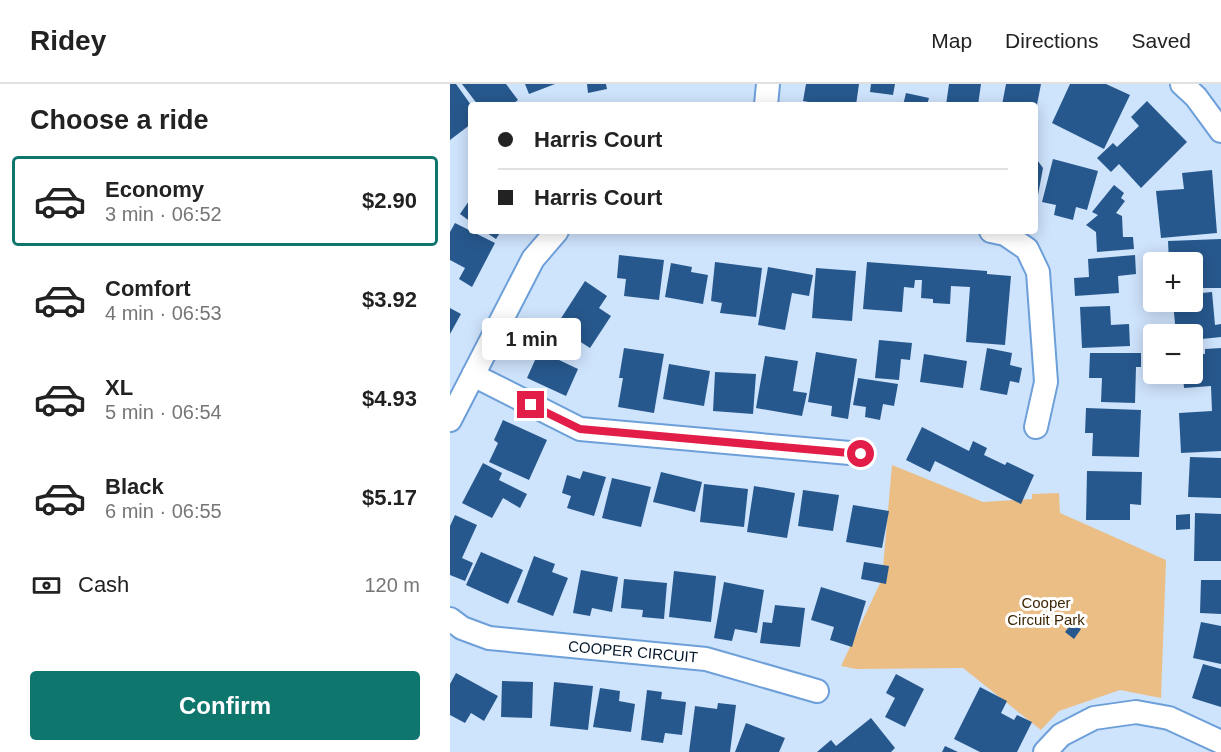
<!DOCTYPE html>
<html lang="en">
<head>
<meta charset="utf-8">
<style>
	body { margin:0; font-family:Arial,sans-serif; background:#f6f6f6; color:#222; height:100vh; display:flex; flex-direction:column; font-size:22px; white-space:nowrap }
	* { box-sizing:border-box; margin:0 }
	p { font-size:20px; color:#767676 }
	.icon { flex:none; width:33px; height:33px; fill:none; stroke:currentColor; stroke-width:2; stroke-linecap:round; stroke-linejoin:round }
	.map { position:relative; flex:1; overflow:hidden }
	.side { display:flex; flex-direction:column; background:#fff; width:450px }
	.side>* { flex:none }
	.banner { position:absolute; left:18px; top:18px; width:570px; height:132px; border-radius:6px; box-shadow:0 3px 15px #0003; display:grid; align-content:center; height:132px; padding:0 30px; background:#fff }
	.tools { position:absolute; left:693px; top:168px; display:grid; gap:12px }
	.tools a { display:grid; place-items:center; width:60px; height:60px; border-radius:6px; background:#fff; box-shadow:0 3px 15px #0003; font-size:30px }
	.end { position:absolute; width:27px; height:27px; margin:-14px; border:8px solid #e11d48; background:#fff; box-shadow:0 0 0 3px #fff }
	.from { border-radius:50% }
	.bubble { position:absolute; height:42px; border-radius:6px; background:#fff; box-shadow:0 3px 15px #0003; font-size:20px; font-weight:600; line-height:42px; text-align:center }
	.banner b { display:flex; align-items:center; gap:21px; height:57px; font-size:22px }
	.banner b+b { border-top:2px solid #e0e0e0 }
	.banner i { width:15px; height:15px; background:#222 }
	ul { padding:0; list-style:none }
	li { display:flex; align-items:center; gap:18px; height:90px; margin:0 12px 9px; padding:0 18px; border:3px solid transparent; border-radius:6px }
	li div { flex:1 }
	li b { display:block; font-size:22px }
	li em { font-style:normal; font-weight:600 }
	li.on { border-color:#0f766e }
	li>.icon { width:54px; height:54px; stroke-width:1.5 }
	h2 { padding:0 30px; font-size:27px; line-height:72px }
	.pay { display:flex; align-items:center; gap:15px; height:66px; padding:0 30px; font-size:22px }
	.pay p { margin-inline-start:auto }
	.cta { display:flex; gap:12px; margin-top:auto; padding:12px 30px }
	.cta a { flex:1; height:69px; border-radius:6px; background:#0f766e; color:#fff; font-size:24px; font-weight:600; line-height:69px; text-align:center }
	header { display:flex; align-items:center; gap:36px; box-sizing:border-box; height:84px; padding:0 30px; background:#fff; border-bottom:2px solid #e0e0e0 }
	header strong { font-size:28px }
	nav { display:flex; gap:33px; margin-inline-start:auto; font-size:21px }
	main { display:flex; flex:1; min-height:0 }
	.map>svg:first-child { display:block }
</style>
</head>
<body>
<header>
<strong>Ridey</strong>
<nav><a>Map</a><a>Directions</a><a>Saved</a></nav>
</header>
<main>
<section class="side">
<h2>Choose a ride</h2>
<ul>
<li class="on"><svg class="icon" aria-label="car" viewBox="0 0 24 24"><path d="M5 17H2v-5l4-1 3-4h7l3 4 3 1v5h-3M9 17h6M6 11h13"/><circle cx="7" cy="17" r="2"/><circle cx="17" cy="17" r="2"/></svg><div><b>Economy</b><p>3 min · 06:52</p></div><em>$2.90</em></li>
<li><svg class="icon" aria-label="car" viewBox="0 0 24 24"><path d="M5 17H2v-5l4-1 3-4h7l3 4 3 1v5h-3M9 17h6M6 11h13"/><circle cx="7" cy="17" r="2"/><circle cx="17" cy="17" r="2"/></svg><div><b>Comfort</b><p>4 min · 06:53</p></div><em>$3.92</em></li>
<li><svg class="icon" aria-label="car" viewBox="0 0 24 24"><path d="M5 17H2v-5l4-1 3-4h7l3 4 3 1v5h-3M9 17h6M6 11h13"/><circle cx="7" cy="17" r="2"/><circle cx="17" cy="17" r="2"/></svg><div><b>XL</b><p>5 min · 06:54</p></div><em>$4.93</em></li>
<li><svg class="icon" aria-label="car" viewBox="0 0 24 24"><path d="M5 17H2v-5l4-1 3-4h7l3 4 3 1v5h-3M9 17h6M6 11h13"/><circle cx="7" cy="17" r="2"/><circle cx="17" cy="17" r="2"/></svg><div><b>Black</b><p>6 min · 06:55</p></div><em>$5.17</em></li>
</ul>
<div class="pay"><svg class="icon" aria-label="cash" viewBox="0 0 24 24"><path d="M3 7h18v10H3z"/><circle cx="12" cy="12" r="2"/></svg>Cash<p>120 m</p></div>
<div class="cta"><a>Confirm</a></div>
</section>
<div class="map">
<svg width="771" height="668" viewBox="0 0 771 668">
	<rect width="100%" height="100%" fill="#cee3fc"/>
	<path fill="#ebbe86" d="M442,381L533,418L582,415V410L609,409L610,429L716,476L711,614L670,606L609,627L591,646L513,584L406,585L391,582L432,495Z"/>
	<path fill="#27588d" d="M0,0H6L21,21V40L0,56Z
		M12,0H56L68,16L61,21H28Z
		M75,0H105L79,10Z
		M137,0H156L157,5L138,9Z
		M356,0H409L406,21H376L353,17Z
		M421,0H445L443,11L420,8Z
		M499,0H531L528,21H496Z
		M556,0H591L586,26L585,21H552Z
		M620,0H656L680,11L654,65L602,39Z
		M456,9L479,14L477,21H453Z
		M697,17L737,58L691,104L669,80L661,88L647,74L663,59L667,63L689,42L681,33Z
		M585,73L593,84L586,122H585Z
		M603,75L648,87L637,126L626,123L623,136L604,131L606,121L592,118Z
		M762,86L767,149L711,154L706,107L734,105L732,89Z
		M664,101L674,109L671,114L675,117L666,129L672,132L673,153H683L684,165L647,168L646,148L636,141L648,131L642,128Z
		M21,114V138L10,130Z
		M5,139L45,159L22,203L9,195L15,184L0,176V148Z
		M34,147H51L46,155Z
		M771,155V204H746V194H742V178H719L718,157Z
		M169,171L214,176L209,216L174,212L176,195L167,194Z
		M685,171L686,190L668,192L669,209L625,212L624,194L639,193L638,175Z
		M265,178L312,184L306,233L270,229L272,219L261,217Z
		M417,178L537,187V190L561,192L555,261L516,258L520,203L501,202L500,220L483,219V215L471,214L472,196H465L464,204L454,203L452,228L413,225Z
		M221,179L242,183L241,188L258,191L253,220L215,213Z
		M318,183L363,191L359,212L342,209L335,246L308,241Z
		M366,184L406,187L402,237L362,234Z
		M135,197L157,212L149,224L161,232L140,264L106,242Z
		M762,208L765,241L771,240V253L742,256V250H726L723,218H742V210Z
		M660,222L661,241L679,240L680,262L632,264L630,223Z
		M0,224L11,230L0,250Z
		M94,256L112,265L107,275L128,285L116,312L77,294Z
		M429,256L462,259L460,276L451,275L449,296L425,294Z
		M174,264L214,270L204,329L168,323L173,294H169Z
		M537,264L562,269L560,281L572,284L569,299L560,297L557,311L530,306Z
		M771,264V367L731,369L729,329L762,327L761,302L734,304L733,292H726L725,290H742V271L755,270V265Z
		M366,268L407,275L398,335L381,332L382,322L358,318Z
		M640,269H691V283H686L685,319L651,318L652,294H639Z
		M474,270L517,277L513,304L470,298Z
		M315,272L348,277L343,307L357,309L352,332L306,324Z
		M219,280L260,287L254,322L213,315Z
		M265,288L306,290L303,330L263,327Z
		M408,294L448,300L444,322L433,320L430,336L415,333L416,323L403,321Z
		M636,324L691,326L689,373L642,372L643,349H635Z
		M53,336L97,356L79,396L39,378L48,359L44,356Z
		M472,343L519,367L523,357L537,364L534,371L555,381L557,378L584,391L571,420L485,377L480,388L456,376Z
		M740,373L771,374V414L738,413Z
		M33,379L52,389L49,396L77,410L70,424L53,414L42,434L12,419Z
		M133,387L156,393L144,432L117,424L121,412L112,409L117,391L130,395Z
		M637,387L692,388L691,421L680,420V436H636Z
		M211,388L252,398L245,428L203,418Z
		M162,394L201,403L191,443L152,434Z
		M254,400L298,405L294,443L250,438Z
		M304,402L345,409L337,454L297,448Z
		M353,406L389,411L383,447L348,442Z
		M403,421L439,427L432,464L396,458Z
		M745,429L771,430V477H744Z
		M740,430V445L726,446V431Z
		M5,431L27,441L12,474L23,479L15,497L0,491V442Z
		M31,468L73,486L58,520L16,501Z
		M84,472L105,480L102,488L118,494L103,532L67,518Z
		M414,478L439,482L436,500L411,495Z
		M131,486L168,493L162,528L142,524L140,532L123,529Z
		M224,487L266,492L261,538L219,533Z
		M174,495L217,499L214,535L192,533L193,526L171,524Z
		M751,496H771V530L750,529Z
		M274,498L314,506L307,549L285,545L282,557L264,554Z
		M371,503L416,517L402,563L380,556L384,543L361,536Z
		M325,521L355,524L350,563L310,559L313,538L322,539Z
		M751,538L771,542V580L743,574Z
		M622,539L631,545L624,555L615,548Z
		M753,580L771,585V623L742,614Z
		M6,589L48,612L34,637L21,629L15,639L0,631V600Z
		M446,590L474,605L455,643L435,633L445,614L436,609Z
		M52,597L83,598L82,634L51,633Z
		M104,598L143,602L138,646L100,642Z
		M530,603L557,617L551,629L564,636L567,631L582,638L567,668H530L504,655Z
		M150,604L170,607L169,617L185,620L181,648L143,643Z
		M197,606L212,608L211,615L236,618L232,651L215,649L213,659L191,656Z
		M268,619L286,621L280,668H239L245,622L267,625Z
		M421,634L445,664L441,668H367L381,656L386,662Z
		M296,639L335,654L329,668H285Z
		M495,662L508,668H492Z"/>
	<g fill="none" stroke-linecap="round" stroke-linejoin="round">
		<defs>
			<path id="minor" d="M732,0L746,13L771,47
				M316,21L318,0
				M541,147L555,150L577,165L588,188L596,298L586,343
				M23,291L130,345L411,370
				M0,336L83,175L107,147
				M0,535L12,544L39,554L256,575L367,607
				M595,668L611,651L644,634L686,628L719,634L771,658"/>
		</defs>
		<use href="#minor" stroke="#6d9fd9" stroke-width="26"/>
		<use href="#minor" stroke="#fff" stroke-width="22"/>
	</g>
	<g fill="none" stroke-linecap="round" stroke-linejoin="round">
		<path stroke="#e11d48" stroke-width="8" d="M81,321L130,345L411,370"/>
	</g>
	<g text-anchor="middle" stroke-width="6" stroke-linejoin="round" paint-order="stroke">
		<g font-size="15" fill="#3d2604" stroke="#fff">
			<text x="596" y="524">Cooper<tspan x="596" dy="17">Circuit Park</tspan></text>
		</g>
		<g font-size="15" fill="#02152a" stroke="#fff">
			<text transform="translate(183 568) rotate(5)" y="5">COOPER CIRCUIT</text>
		</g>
	</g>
</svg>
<div class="tools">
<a>+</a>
<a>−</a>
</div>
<i class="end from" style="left:411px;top:370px"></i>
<i class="end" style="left:81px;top:321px"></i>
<div class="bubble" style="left:32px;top:234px;width:99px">1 min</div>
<div class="banner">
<b><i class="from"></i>Harris Court</b>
<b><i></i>Harris Court</b>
</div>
</div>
</main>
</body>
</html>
